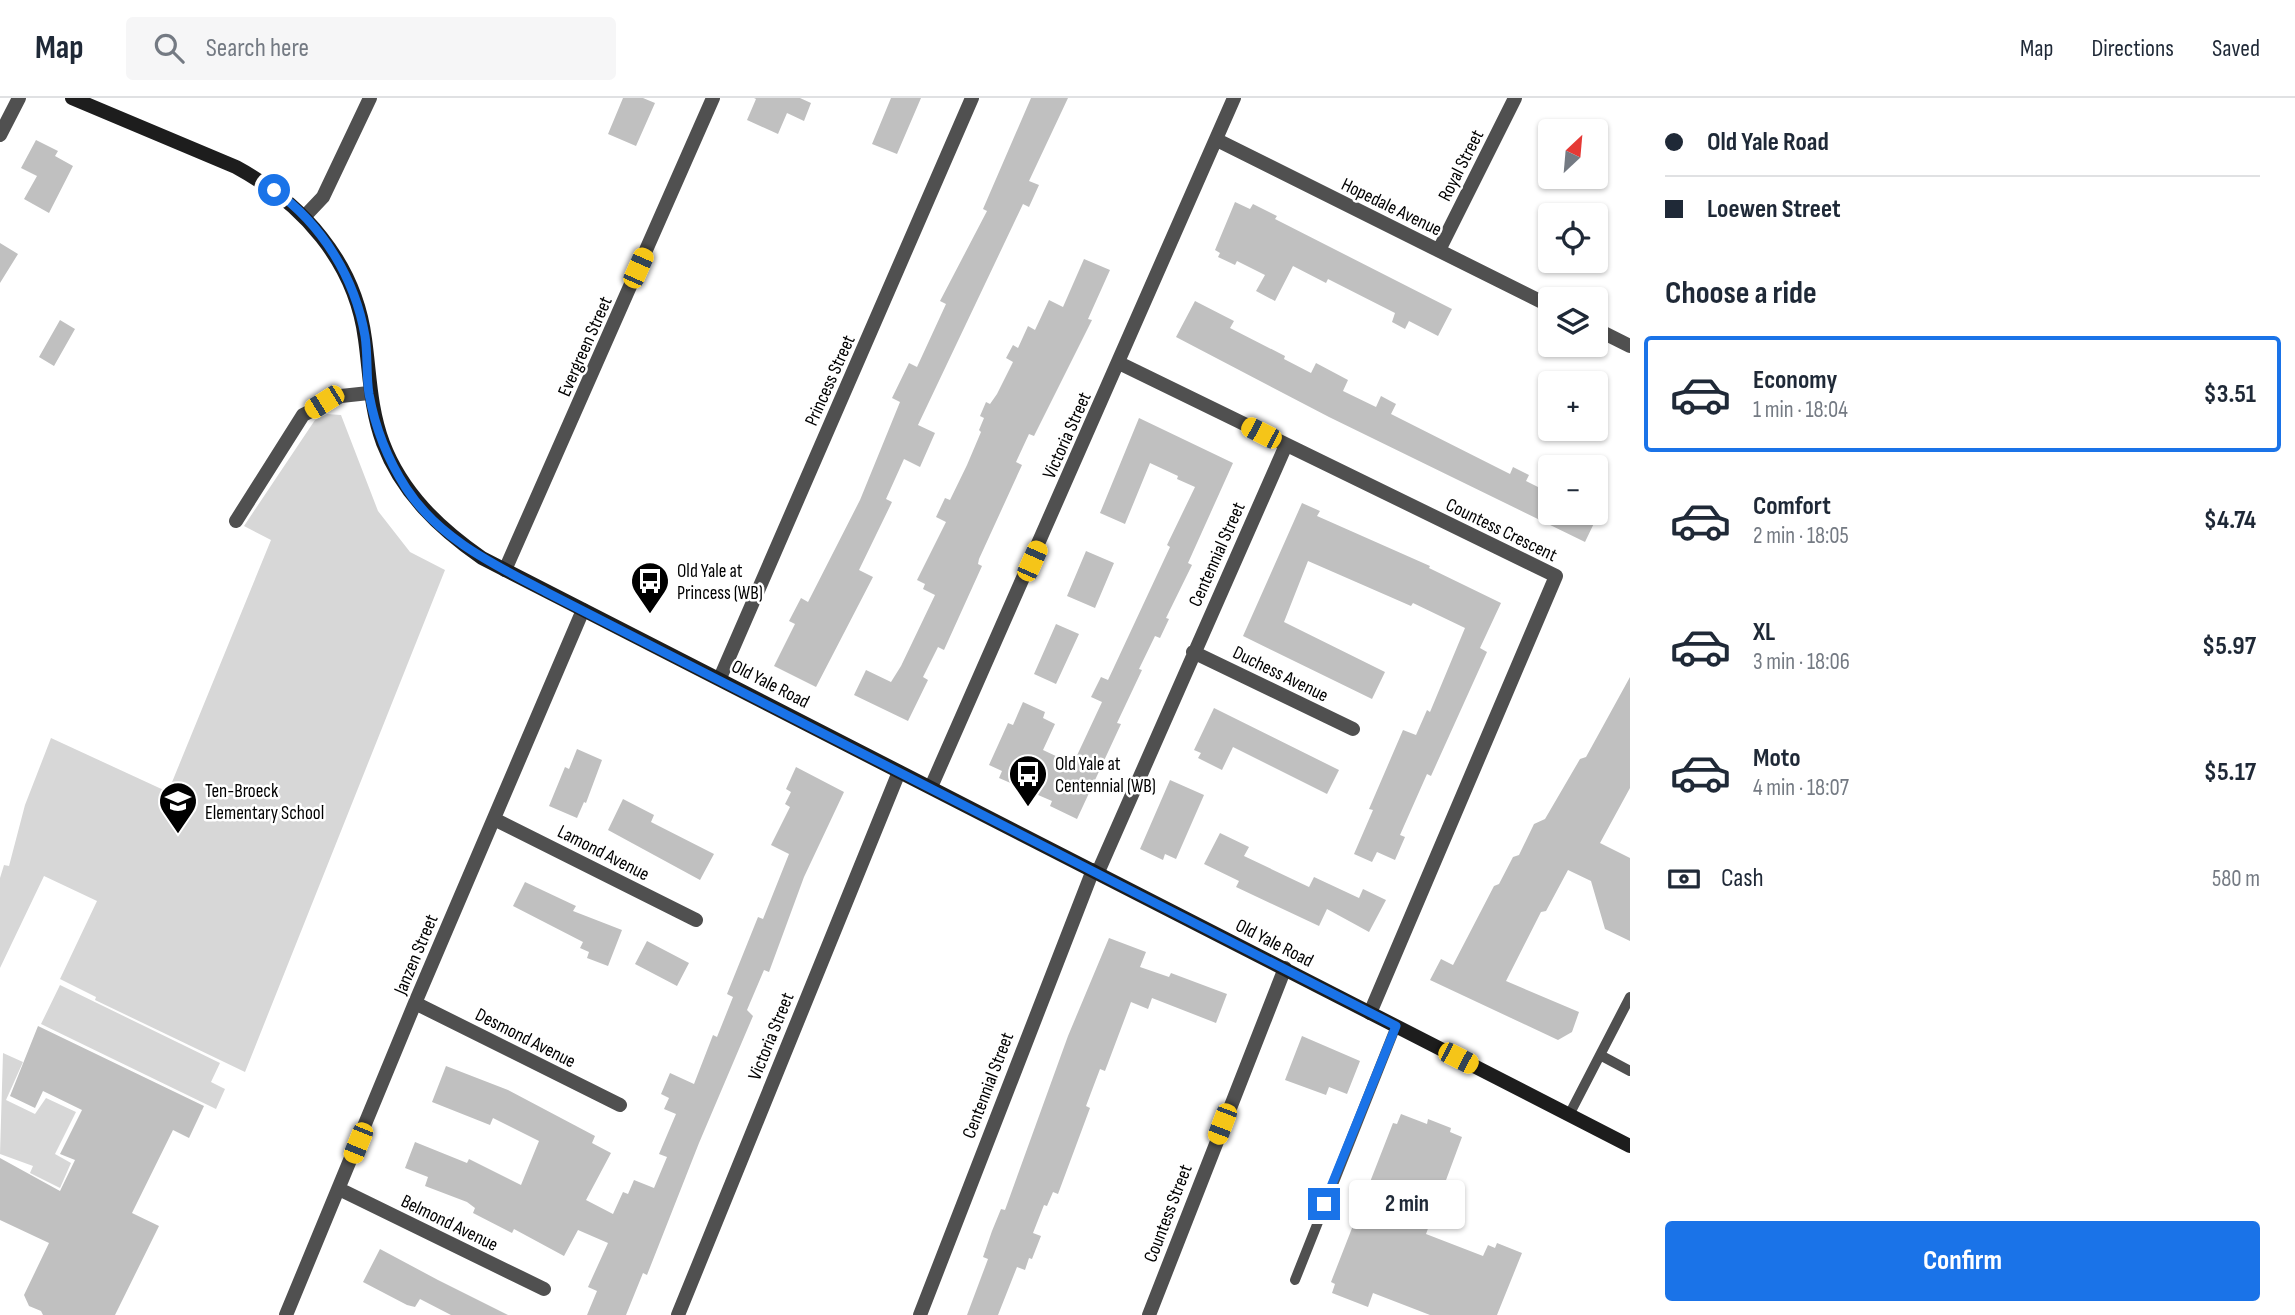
<!DOCTYPE html>
<html lang="en">
<head>
<meta charset="utf-8">
<style>
	body { margin:0; font-family:"Sofia Sans Condensed",sans-serif; background:#f6f6f7; color:#1f2937; height:100vh; display:flex; flex-direction:column; font-size:26px; white-space:nowrap }
	* { box-sizing:border-box; margin:0 }
	p { font-size:23px; color:#747a83 }
	.icon { flex:none; width:38px; height:38px; fill:none; stroke:currentColor; stroke-width:2; stroke-linecap:round; stroke-linejoin:round }
	.map { position:relative; flex:1; overflow:hidden }
	.drawer { display:flex; flex-direction:column; background:#fff; width:665px }
	.drawer>* { flex:none }
	.hud { display:grid; align-content:center; height:154px; padding:0 35px; background:#fff }
	.needle { width:46px; rotate:26deg }
	.tools { position:absolute; left:1538px; top:21px; display:grid; gap:14px }
	.tools a { display:grid; place-items:center; width:70px; height:70px; border-radius:7px; background:#fff; box-shadow:0 2px 5px #0004; font-size:35px }
	.end { position:absolute; width:32px; height:32px; margin:-16px; border:9px solid #1a73e8; background:#fff; box-shadow:0 0 0 4px #fff }
	.from { border-radius:50% }
	.bubble { position:absolute; height:49px; border-radius:7px; background:#fff; box-shadow:0 2px 5px #0004; font-size:23px; font-weight:700; line-height:49px; text-align:center }
	.car { position:absolute; width:21px; height:42px; margin:-21px -10px; border-radius:9px; box-shadow:0 0 5px 2px #0007; background:linear-gradient(#f5c518 24%,#345 0 40%,#f5c518 0 76%,#345 0 86%,#f5c518 0) }
	.hud b { display:flex; align-items:center; gap:24px; height:66px; font-size:26px }
	.hud b+b { border-top:2px solid #e0e1e3 }
	.hud i { width:18px; height:18px; background:#1f2937 }
	ul { padding:0; list-style:none }
	li { display:flex; align-items:center; gap:21px; height:116px; margin:0 14px 10px; padding:0 21px; border:4px solid transparent; border-radius:7px }
	li div { flex:1 }
	li b { display:block; font-size:26px }
	li em { font-style:normal; font-weight:700 }
	li.current { border-color:#1a73e8 }
	li>.icon { width:63px; height:63px; stroke-width:1.5 }
	h2 { padding:0 35px; font-size:32px; line-height:84px }
	.pay { display:flex; align-items:center; gap:18px; height:77px; padding:0 35px; font-size:26px }
	.pay p { margin-inline-start:auto }
	.primary-button { display:flex; gap:14px; margin-top:auto; padding:14px 35px }
	.primary-button a { flex:1; height:80px; border-radius:7px; background:#1a73e8; color:#fff; font-size:28px; font-weight:700; line-height:80px; text-align:center }
	header { display:flex; align-items:center; gap:42px; box-sizing:border-box; height:98px; padding:0 35px; background:#fff; border-bottom:2px solid #e0e1e3 }
	header strong { font-size:33px }
	nav { display:flex; gap:38px; margin-inline-start:auto; font-size:24px }
	.search { width:490px; height:63px; background:#f6f6f7; display:flex; align-items:center; gap:18px; box-sizing:border-box; padding:0 24px; border-radius:7px; color:#747a83; font-size:26px }
	main { display:flex; flex:1; min-height:0 }
	.map>svg:first-child { display:block }
</style>
</head>
<body>
<header>
<strong>Map</strong>
<div class="search"><svg class="icon" aria-label="search" viewBox="0 0 24 24"><circle cx="10" cy="10" r="6"/><path d="M15 15l6 6"/></svg>Search here</div>
<nav><a>Map</a><a>Directions</a><a>Saved</a></nav>
</header>
<main>
<div class="map">
<svg width="1630" height="1217" viewBox="0 0 1630 1217">
	<rect width="100%" height="100%" fill="#fff"/>
	<path fill="#d7d7d7" d="M327,316L341,317L378,413L410,454L445,472L245,974L95,902L96,899L60,881L97,803L44,778L0,870V780L4,767L9,768L25,707L51,640L168,694L271,442L244,428L315,322Z
		M60,887L220,965L211,984L225,991L216,1011L41,926Z
		M3,955L23,964L6,1002L35,1016L46,1000L76,1014L55,1056L71,1065L60,1090L30,1075L33,1068L0,1056Z"/>
	<path fill="#c0c0c0" d="M623,0H643L655,5L636,48L608,36Z
		M754,0H800L811,5L804,23L787,15L778,36L747,22L756,1Z
		M891,0H921L897,56L872,46Z
		M1031,0H1068L1029,83L1039,87L1029,109L1023,106L918,327L935,335L920,369L904,361L886,401L892,404L859,472L873,479L816,589L774,568L795,526L789,523L801,500L808,504L860,402L900,304L892,300L909,265L917,269L946,206L940,203L987,113L983,111Z
		M36,42L58,53L55,58L73,68L49,115L24,101L37,78L21,70Z
		M1235,104L1250,111L1253,106L1277,118L1275,121L1452,211L1438,238L1409,223L1405,231L1392,224L1395,215L1328,181L1326,185L1293,168L1275,203L1256,193L1265,177L1237,163L1235,167L1218,159L1220,155L1215,152Z
		M0,145L18,156L0,185Z
		M1084,161L1110,172L1088,221L1092,222L1034,338L1029,336L1016,364L1022,367L979,461L978,466L982,468L944,552L938,549L923,579L928,582L908,623L854,597L866,572L891,584L901,568L935,497L923,491L925,486L917,482L946,424L936,419L945,400L950,402L967,367L981,334L979,332L984,320L980,318L986,304L990,306L997,296L1013,264L1006,260L1013,247L1018,250L1028,228L1035,232L1049,202L1063,209Z
		M1195,203L1234,223L1230,230L1285,258L1284,261L1311,275L1316,265L1348,282L1343,293L1376,309L1381,298L1396,306L1391,316L1510,376L1513,369L1529,377L1526,383L1550,395V415H1589L1597,419L1585,444L1329,319L1176,239Z
		M60,222L75,231L54,268L39,259Z
		M1139,320L1233,365L1188,465L1192,467L1166,520L1169,521L1160,540L1155,538L1139,571L1142,572L1117,625L1121,626L1077,721L1050,708L1052,703L999,680L1002,673L989,667L1008,625L1013,627L1023,604L1045,614L1043,620L1055,626L1043,652L1073,666L1102,604L1091,599L1101,579L1108,582L1170,449L1167,447L1195,389L1177,381L1178,378L1150,365L1125,426L1100,415Z
		M1302,405L1320,413L1317,418L1430,468L1429,470L1501,505L1480,550L1487,554L1431,678L1427,676L1400,737L1405,739L1395,762L1377,754L1372,764L1354,756L1373,712L1369,711L1403,632L1416,637L1427,612L1430,614L1465,530L1413,505L1411,508L1308,463L1284,524L1385,574L1372,601L1243,538Z
		M1086,453L1114,465L1095,510L1067,498Z
		M1056,526L1079,536L1056,586L1034,576Z
		M1630,579V690L1600,745L1630,760V843L1605,831L1591,783L1568,772L1546,813L1541,814L1506,883L1579,914L1572,934L1558,942L1430,882L1441,861L1453,867L1494,788L1499,786L1513,759L1519,757L1534,726L1545,721L1580,661L1586,659Z
		M1214,610L1339,672L1327,696L1233,649L1222,672L1198,660L1201,655L1194,652Z
		M577,651L602,662L586,705L584,704L577,720L549,708L565,669L569,671Z
		M796,669L844,694L804,779L769,874L764,872L747,912L753,918L699,1045L647,1177L643,1175L626,1217H587L597,1193L588,1189L608,1145L578,1132L564,1158L514,1131L512,1135L473,1115L475,1110L467,1104L425,1088L428,1079L405,1070L415,1044L467,1065L469,1061L521,1087L539,1043L493,1020L490,1027L432,1004L446,968L508,992L595,1038L592,1045L611,1055L586,1102L613,1116L623,1094L628,1096L634,1082L654,1090L667,1059L659,1056L676,1016L664,1011L669,1000L661,996L670,975L694,986L713,937L717,939L733,899L727,896L758,819L763,821L789,756L771,747L790,709L785,706L791,694L786,691Z
		M1170,682L1204,697L1176,761L1165,756L1163,762L1140,751Z
		M623,701L654,717L651,724L714,756L700,782L608,732Z
		M1220,735L1249,749L1244,758L1309,789L1314,779L1359,800L1363,791L1386,802L1369,834L1327,811L1319,828L1236,789L1239,783L1204,766Z
		M525,784L576,808L573,813L622,832L608,868L587,860L589,854L580,850L583,844L513,808Z
		M1109,840L1146,854L1140,869L1169,879L1171,875L1227,896L1216,925L1152,900L1148,911L1131,904L1105,973L1100,971L1086,1008L1090,1010L1058,1096L1053,1094L1047,1108L1044,1107L1033,1135L1041,1138L1032,1161L1029,1160L1025,1172L1017,1169L998,1217H967L988,1161L983,1159L992,1133L1001,1111L1005,1112L1068,938Z
		M647,843L689,865L677,888L635,866Z
		M38,928L204,1008L189,1040L173,1032L132,1115L159,1128L115,1217H43L41,1213L29,1208L24,1197L49,1145L0,1122V1060L60,1093L75,1062L60,1056L82,1012L43,993L35,1010L10,998Z
		M1302,938L1360,963L1347,996L1329,989L1326,997L1285,982Z
		M1401,1016L1427,1026L1428,1021L1451,1030L1450,1034L1462,1039L1426,1136L1483,1158L1488,1147L1495,1150L1497,1145L1522,1155L1497,1217H1430L1373,1195L1368,1209L1332,1195L1335,1186L1331,1184L1393,1025L1397,1026Z
		M380,1151L438,1182L508,1217H451L420,1201L415,1209L407,1207L363,1184Z"/>
	<g fill="none" stroke-linecap="round" stroke-linejoin="round">
		<path stroke="#505050" stroke-width="10" d="M1600,957L1630,973
			M1569,1017L1630,899
			M1295,1182L1396,928"/>
		<path stroke="#505050" stroke-width="14" d="M0,37L19,0
			M1217,42L1550,208
			M305,118L323,99L370,0
			M1439,152L1515,0
			M1596,231L1630,248
			M1119,265L1556,478L1370,915
			M236,423L303,317L341,298L369,295
			M505,472L713,0
			M1193,554L1353,631
			M720,580L972,0
			M931,689L1234,0
			M494,721L696,822
			M1098,774L1286,347
			M415,905L620,1007
			M339,1091L544,1191
			M286,1217L415,905L583,512
			M678,1217L899,674
			M920,1217L1093,772
			M1149,1217L1285,870"/>
		<path stroke="#1d1d1d" stroke-width="14" d="M72,0L236,69C302,105 355,163 365,241C370,277 370,310 383,345C402,395 439,430 482,460L1630,1048"/>
	</g>
	<g fill="none" stroke-linecap="round" stroke-linejoin="round">
		<path stroke="#1a73e8" stroke-width="9" d="M274,92C322,126 355,180 365,238C368,257 366,277 369,296C375,329 388,362 406,390C439,441 495,467 546,494L1396,928L1324,1106"/>
	</g>
	<defs>
		<symbol id="bus-pin" viewBox="-11 -11 22 30"><path d="M0 17L-7.5 6A9.5 9.5 0 1 1 7.5 6Z" fill="#000" stroke="#fff"/><path d="M-5-6H5V4H4V6H2V4H-2V6H-4V4H-5ZM-3.5-4V0h7V-4ZM-3.5 1.2v1.5H-2V1.2ZM2 1.2v1.5H3.5V1.2Z" fill="#fff"/></symbol>
		<symbol id="school-pin" viewBox="-11 -11 22 30"><path d="M0 17L-7.5 6A9.5 9.5 0 1 1 7.5 6Z" fill="#000" stroke="#fff"/><path d="M0-5L7-2L0 1L-7-2ZM-4 1L0 2.5L4 1V4Q0 6-4 4Z" fill="#fff"/></symbol>
	</defs>
	<g fill-rule="evenodd">
		<use href="#bus-pin" x="628" y="461" width="44" height="60"/>
		<use href="#bus-pin" x="1006" y="654" width="44" height="60"/>
		<use href="#school-pin" x="156" y="681" width="44" height="60"/>
	</g>
	<g text-anchor="middle" stroke-width="5" stroke-linejoin="round" paint-order="stroke">
		<g font-size="19" fill="#000" stroke="#fff">
			<text transform="translate(1460 67) rotate(-63)" y="7">Royal Street</text>
			<text transform="translate(1392 108) rotate(26)" y="7">Hopedale Avenue</text>
			<text transform="translate(584 248) rotate(-66)" y="7">Evergreen Street</text>
			<text transform="translate(829 282) rotate(-66)" y="7">Princess Street</text>
			<text transform="translate(1066 337) rotate(-66)" y="7">Victoria Street</text>
			<text transform="translate(1502 431) rotate(26)" y="7">Countess Crescent</text>
			<text transform="translate(1216 456) rotate(-66)" y="7">Centennial Street</text>
			<text transform="translate(1281 575) rotate(26)" y="7">Duchess Avenue</text>
			<text transform="translate(771 585) rotate(27)" y="7">Old Yale Road</text>
			<text transform="translate(604 754) rotate(27)" y="7">Lamond Avenue</text>
			<text transform="translate(1275 844) rotate(27)" y="7">Old Yale Road</text>
			<text transform="translate(415 856) rotate(-67)" y="7">Janzen Street</text>
			<text transform="translate(770 938) rotate(-68)" y="7">Victoria Street</text>
			<text transform="translate(526 939) rotate(27)" y="7">Desmond Avenue</text>
			<text transform="translate(987 987) rotate(-69)" y="7">Centennial Street</text>
			<text transform="translate(1167 1115) rotate(-69)" y="7">Countess Street</text>
			<text transform="translate(450 1124) rotate(26)" y="7">Belmond Avenue</text>
		</g>
		<g font-size="19" fill="#000" stroke="#fff" text-anchor="start">
			<text x="677" y="479">Old Yale at<tspan x="677" dy="22">Princess (WB)</tspan></text>
			<text x="1055" y="672">Old Yale at<tspan x="1055" dy="22">Centennial (WB)</tspan></text>
			<text x="205" y="699">Ten-Broeck<tspan x="205" dy="22">Elementary School</tspan></text>
		</g>
	</g>
</svg>
<div class="tools">
<a><svg class="needle" viewBox="-14 -14 28 28"><path d="M0-13l5 13h-10z" fill="#e53935"/><path d="M0 13l5-13h-10z" fill="#747a83"/></svg></a>
<a><svg class="icon" aria-label="locate" viewBox="0 0 24 24"><circle cx="12" cy="12" r="6"/><path d="M12 2v4M12 18v4M2 12h4M18 12h4"/></svg></a>
<a><svg class="icon" aria-label="layers" viewBox="0 0 24 24"><path d="M12 4l9 5-9 5-9-5zM3 14l9 5 9-5"/></svg></a>
<a>+</a>
<a>−</a>
</div>
<i class="end from" style="left:274px;top:92px"></i>
<i class="end" style="left:1324px;top:1106px"></i>
<div class="bubble" style="left:1349px;top:1082px;width:116px">2 min</div>
<i class="car" style="left:638px;top:170px;rotate:24deg"></i>
<i class="car" style="left:324px;top:304px;rotate:238deg"></i>
<i class="car" style="left:1261px;top:335px;rotate:297deg"></i>
<i class="car" style="left:1032px;top:463px;rotate:24deg"></i>
<i class="car" style="left:1458px;top:960px;rotate:117deg"></i>
<i class="car" style="left:1222px;top:1026px;rotate:201deg"></i>
<i class="car" style="left:358px;top:1045px;rotate:202deg"></i>
</div>
<section class="drawer">
<div class="hud">
<b><i class="from"></i>Old Yale Road</b>
<b><i></i>Loewen Street</b>
</div>
<h2>Choose a ride</h2>
<ul>
<li class="current"><svg class="icon" aria-label="car" viewBox="0 0 24 24"><path d="M5 17H2v-5l4-1 3-4h7l3 4 3 1v5h-3M9 17h6M6 11h13"/><circle cx="7" cy="17" r="2"/><circle cx="17" cy="17" r="2"/></svg><div><b>Economy</b><p>1 min · 18:04</p></div><em>$3.51</em></li>
<li><svg class="icon" aria-label="car" viewBox="0 0 24 24"><path d="M5 17H2v-5l4-1 3-4h7l3 4 3 1v5h-3M9 17h6M6 11h13"/><circle cx="7" cy="17" r="2"/><circle cx="17" cy="17" r="2"/></svg><div><b>Comfort</b><p>2 min · 18:05</p></div><em>$4.74</em></li>
<li><svg class="icon" aria-label="car" viewBox="0 0 24 24"><path d="M5 17H2v-5l4-1 3-4h7l3 4 3 1v5h-3M9 17h6M6 11h13"/><circle cx="7" cy="17" r="2"/><circle cx="17" cy="17" r="2"/></svg><div><b>XL</b><p>3 min · 18:06</p></div><em>$5.97</em></li>
<li><svg class="icon" aria-label="car" viewBox="0 0 24 24"><path d="M5 17H2v-5l4-1 3-4h7l3 4 3 1v5h-3M9 17h6M6 11h13"/><circle cx="7" cy="17" r="2"/><circle cx="17" cy="17" r="2"/></svg><div><b>Moto</b><p>4 min · 18:07</p></div><em>$5.17</em></li>
</ul>
<div class="pay"><svg class="icon" aria-label="cash" viewBox="0 0 24 24"><path d="M3 7h18v10H3z"/><circle cx="12" cy="12" r="2"/></svg>Cash<p>580 m</p></div>
<div class="primary-button"><a>Confirm</a></div>
</section>
</main>
</body>
</html>
